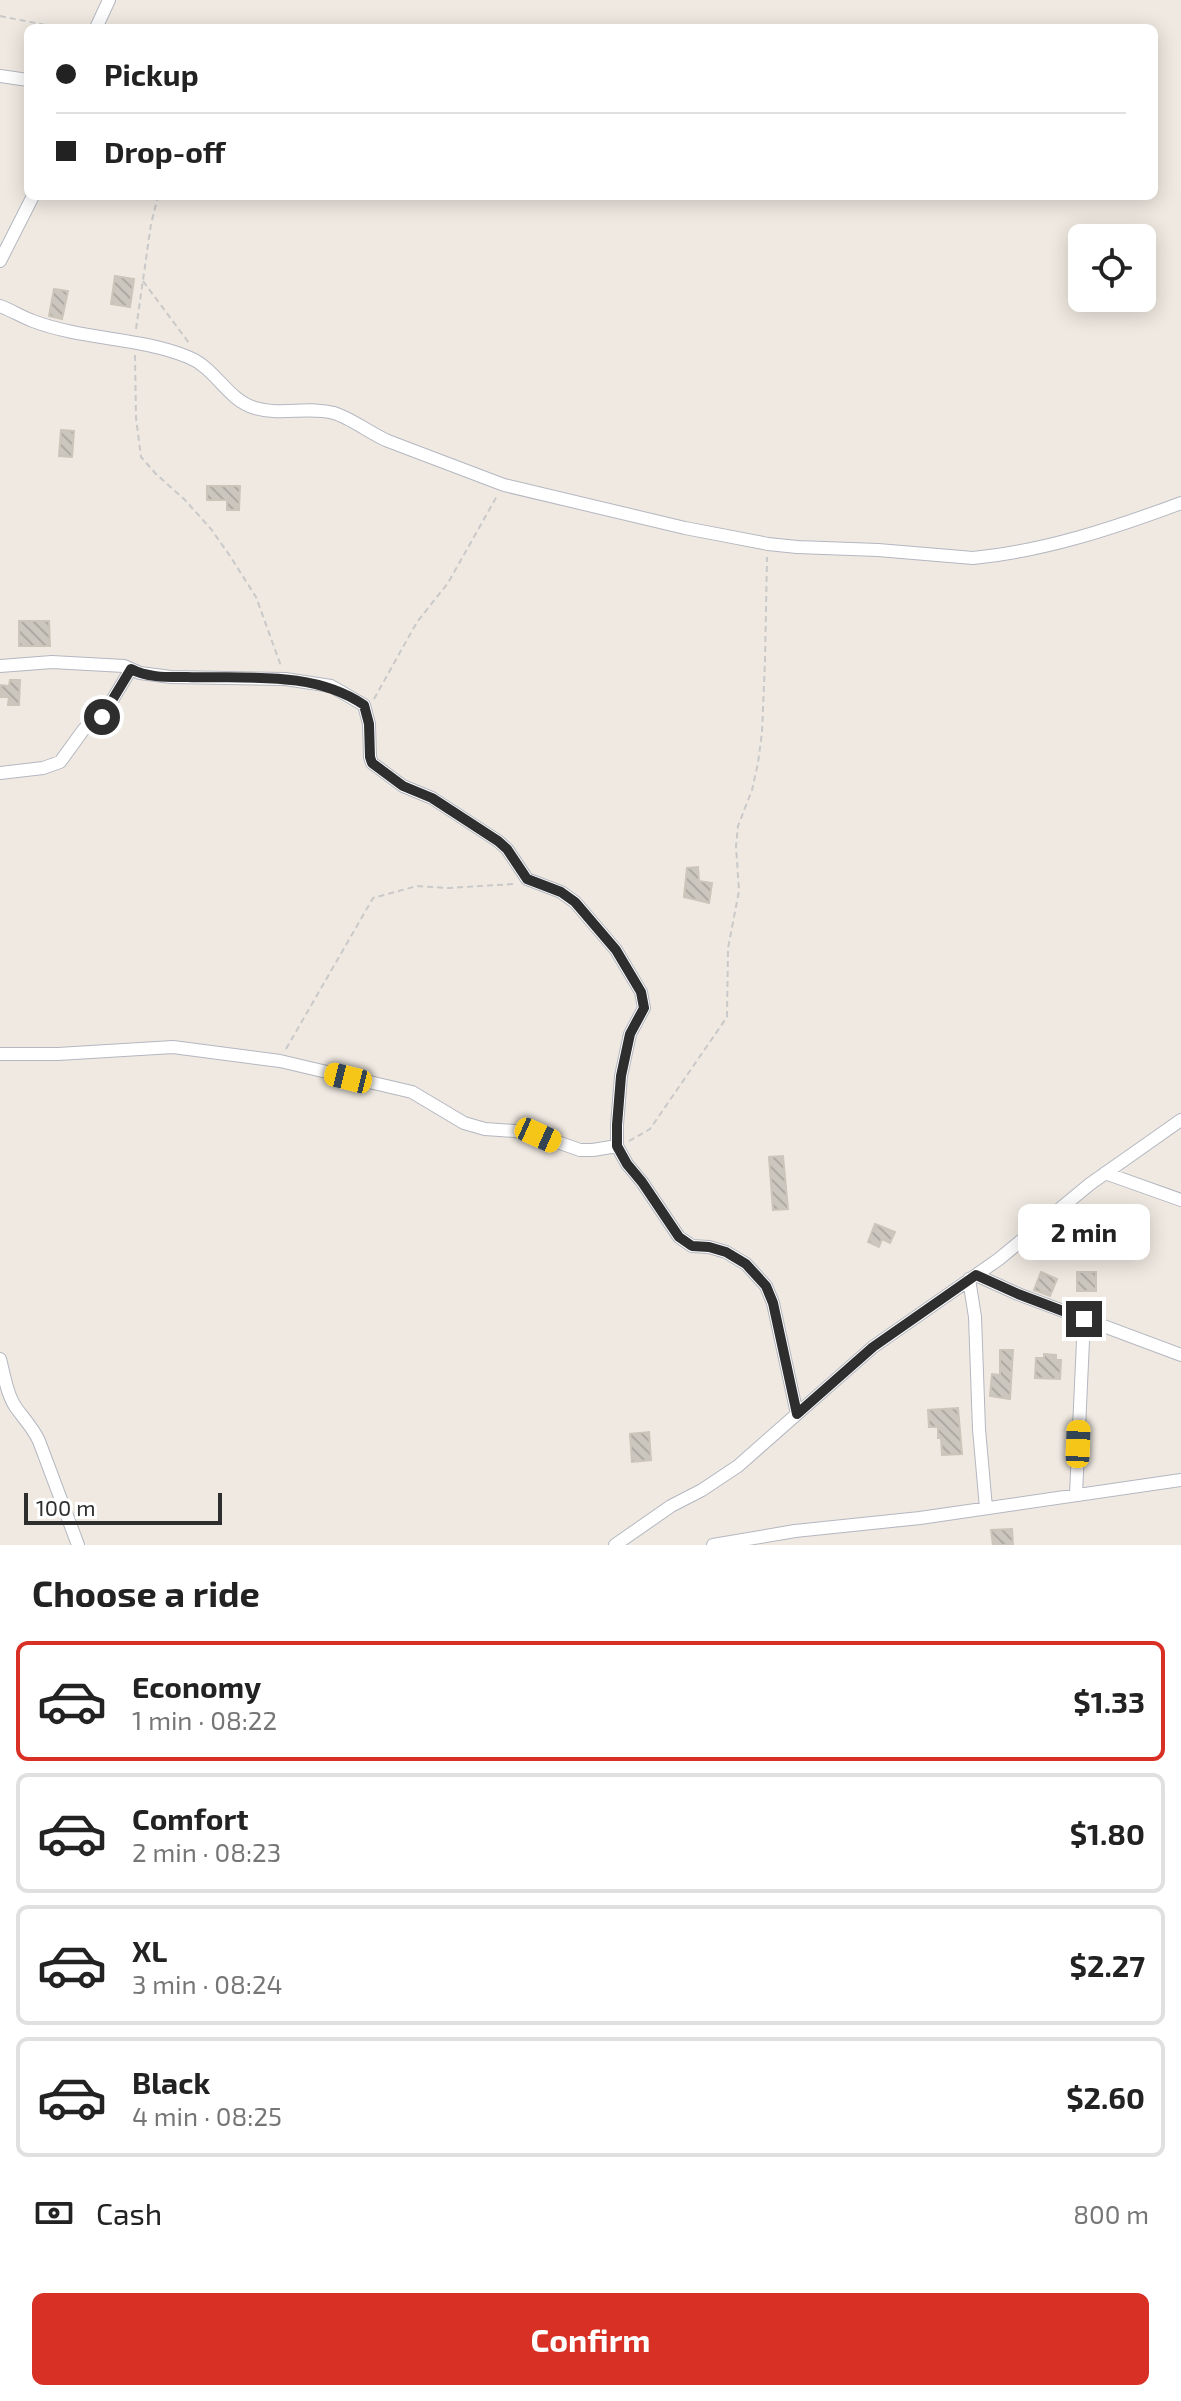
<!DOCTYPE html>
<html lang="en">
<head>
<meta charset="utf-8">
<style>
	body { margin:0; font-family:"Exo 2",sans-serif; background:#f2f2f2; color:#222; height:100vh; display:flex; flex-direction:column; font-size:30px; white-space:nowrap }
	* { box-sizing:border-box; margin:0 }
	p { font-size:26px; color:#767676 }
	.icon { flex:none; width:44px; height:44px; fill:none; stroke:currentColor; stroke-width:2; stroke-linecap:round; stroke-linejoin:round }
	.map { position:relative; height:1545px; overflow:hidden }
	.sheet { display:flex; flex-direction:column; background:#fff; flex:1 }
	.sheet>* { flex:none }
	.banner { position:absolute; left:24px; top:24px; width:1134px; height:176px; border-radius:12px; box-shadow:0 4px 20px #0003; display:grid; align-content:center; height:176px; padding:0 32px; background:#fff }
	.controls { position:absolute; left:1068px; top:224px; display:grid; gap:16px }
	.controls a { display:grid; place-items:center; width:88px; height:88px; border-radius:12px; background:#fff; box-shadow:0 4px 20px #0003; font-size:40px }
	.scale { position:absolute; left:24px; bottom:20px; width:198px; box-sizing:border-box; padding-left:8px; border:4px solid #2e2e2e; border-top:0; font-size:22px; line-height:28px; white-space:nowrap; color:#2e2e2e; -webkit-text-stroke:6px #fff; paint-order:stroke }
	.end { position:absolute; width:36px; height:36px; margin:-18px; border:10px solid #2e2e2e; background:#fff; box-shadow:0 0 0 4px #fff }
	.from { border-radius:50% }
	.bubble { position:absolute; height:56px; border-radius:12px; background:#fff; box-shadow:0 4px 20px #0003; font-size:26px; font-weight:700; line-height:56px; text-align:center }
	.car { position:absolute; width:24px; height:48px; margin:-24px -12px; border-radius:10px; box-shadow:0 0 6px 2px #0007; background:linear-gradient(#f5c518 24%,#345 0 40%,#f5c518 0 76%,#345 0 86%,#f5c518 0) }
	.banner b { display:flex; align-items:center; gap:28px; height:76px; font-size:30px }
	.banner b+b { border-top:2px solid #e0e0e0 }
	.banner i { width:20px; height:20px; background:#222 }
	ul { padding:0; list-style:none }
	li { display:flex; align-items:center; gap:24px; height:120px; margin:0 16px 12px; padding:0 16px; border:4px solid #e0e0e0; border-radius:12px }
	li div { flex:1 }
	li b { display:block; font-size:30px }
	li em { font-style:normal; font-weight:700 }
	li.selected { border-color:#d93025 }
	li>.icon { width:72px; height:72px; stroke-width:1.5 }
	h2 { padding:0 32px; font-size:36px; line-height:96px }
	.pay { display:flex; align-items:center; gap:20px; height:88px; padding:0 32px; font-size:30px }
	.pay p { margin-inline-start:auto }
	.cta { display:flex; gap:16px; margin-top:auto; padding:16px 32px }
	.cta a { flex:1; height:92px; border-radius:12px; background:#d93025; color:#fff; font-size:32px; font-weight:700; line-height:92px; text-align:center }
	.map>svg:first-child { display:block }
</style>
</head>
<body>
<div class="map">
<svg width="1181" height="1545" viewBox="0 0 1181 1545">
	<defs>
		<pattern id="building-back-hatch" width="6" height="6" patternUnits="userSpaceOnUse" patternTransform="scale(2)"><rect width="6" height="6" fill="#cbc7bf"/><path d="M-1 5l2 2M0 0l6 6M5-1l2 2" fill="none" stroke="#afaba4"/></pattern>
	</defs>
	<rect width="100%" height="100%" fill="#efe9e1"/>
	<path fill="url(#building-back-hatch)" stroke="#cbc5ba" stroke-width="2" d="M115,276L134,279L130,307L111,304Z
		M54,289L68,291L62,319L49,316Z
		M61,430L74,431L72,457L59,456Z
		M207,486H240L239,510H227V500H207Z
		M19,621H49L50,646H19Z
		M10,680H20L19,705H8L9,697H0L1,685L9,686Z
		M698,867L699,881L712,883L709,903L684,897L687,868Z
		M783,1156L788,1209L773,1210L769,1157Z
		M875,1224L895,1232L890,1243L882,1239L879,1247L868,1242Z
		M1041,1272L1057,1279L1050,1296L1034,1290Z
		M1077,1272H1096V1291H1077Z
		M1000,1350H1013L1010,1399L990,1396L992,1374L1000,1375Z
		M1044,1354L1056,1355V1360H1061L1060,1379L1035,1378L1036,1358H1044Z
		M958,1408L962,1454L942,1455L941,1438H938V1427H929L928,1410Z
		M649,1432L651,1460L632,1462L630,1434Z
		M1012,1529L1013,1545H993L991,1530Z"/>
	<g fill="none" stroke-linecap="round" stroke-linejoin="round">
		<defs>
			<path id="street" d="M96,28L109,0
				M0,76L28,80
				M0,261L33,196
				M0,306C11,310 22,317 33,321C83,340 139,337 188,357C216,368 227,400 255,408C281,416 309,406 334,413C351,418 371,434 388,441L504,485L685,528L768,544L797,547L878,550L973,558C1045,551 1114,528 1181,503
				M0,666L52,662L124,666L140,673L171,677L285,679L331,686L364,705L369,724L370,757L372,763L403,786L432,798L498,841L507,849L527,879L561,892L575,902L616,950L641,992L644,1008L630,1034L621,1076L617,1125V1146L627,1164L642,1182L679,1237L692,1246L709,1247L726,1252L746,1264L766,1286L773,1303L797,1414
				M0,773L43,768L60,762L84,729L102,717L131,669
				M0,1054H58L173,1047L280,1061L412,1092L464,1123L485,1129L529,1132L580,1150H593L617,1146
				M1105,1173L1181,1200
				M976,1275L1018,1294L1181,1355
				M969,1279L975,1317L979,1429L986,1508
				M0,1359C4,1374 7,1396 17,1409C25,1420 33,1428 39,1441L78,1545
				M1076,1494L1084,1319
				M615,1545L671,1506L702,1490L738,1466L873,1347L999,1259L1090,1184L1181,1120
				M713,1545L795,1531L920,1518L1181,1480"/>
		</defs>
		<use href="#street" stroke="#b4b7c1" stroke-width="14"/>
		<path stroke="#c9c9c9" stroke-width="2" stroke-dasharray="6 4" stroke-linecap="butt" d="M0,16L60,28
			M143,281L189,343
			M136,329L151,224L158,196
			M135,355L136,418L141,457L156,474L185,500L211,529L230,556L256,597L281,666
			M374,699L417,622L448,583L497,496
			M286,1049L373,898L417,886L449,888L513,884
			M629,1141L650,1129L727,1017L728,948L739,891L736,846L738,826L752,790L758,763L762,732L765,661L767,557"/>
		<use href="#street" stroke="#fff" stroke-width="12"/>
	</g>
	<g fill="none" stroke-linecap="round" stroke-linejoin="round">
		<path stroke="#2e2e2e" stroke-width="10" d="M102,717L131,669C148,678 168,677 187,677C246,679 313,670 364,705L369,724L370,757L372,763L403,786L432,798L498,841L507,849L527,879L561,892L575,902L616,950L641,992L644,1008L630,1034L621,1076L617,1125V1146L627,1164L642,1182L679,1237L692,1246L709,1247L726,1252L746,1264L766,1286L773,1303L797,1414L873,1347L976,1275L1018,1294L1084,1319"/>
	</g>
</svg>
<div class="controls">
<a><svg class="icon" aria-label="locate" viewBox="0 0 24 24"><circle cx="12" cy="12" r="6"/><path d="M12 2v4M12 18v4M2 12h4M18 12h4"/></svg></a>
</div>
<div class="scale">100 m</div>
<i class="end from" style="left:102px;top:717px"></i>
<i class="end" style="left:1084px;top:1319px"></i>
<div class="bubble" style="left:1018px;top:1204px;width:132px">2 min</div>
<i class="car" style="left:348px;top:1078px;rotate:284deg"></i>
<i class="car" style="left:538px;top:1135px;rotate:114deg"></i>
<i class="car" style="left:1078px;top:1444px;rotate:2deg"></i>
<div class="banner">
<b><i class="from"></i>Pickup</b>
<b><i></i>Drop-off</b>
</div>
</div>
<section class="sheet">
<h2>Choose a ride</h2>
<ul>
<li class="selected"><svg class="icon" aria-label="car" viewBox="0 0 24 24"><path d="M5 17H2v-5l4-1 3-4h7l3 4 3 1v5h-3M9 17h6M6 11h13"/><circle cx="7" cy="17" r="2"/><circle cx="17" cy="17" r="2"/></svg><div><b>Economy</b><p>1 min · 08:22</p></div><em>$1.33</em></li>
<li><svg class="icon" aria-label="car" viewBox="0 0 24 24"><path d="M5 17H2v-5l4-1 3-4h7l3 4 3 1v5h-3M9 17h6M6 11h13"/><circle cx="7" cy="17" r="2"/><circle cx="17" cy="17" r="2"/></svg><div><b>Comfort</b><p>2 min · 08:23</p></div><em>$1.80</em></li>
<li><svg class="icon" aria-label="car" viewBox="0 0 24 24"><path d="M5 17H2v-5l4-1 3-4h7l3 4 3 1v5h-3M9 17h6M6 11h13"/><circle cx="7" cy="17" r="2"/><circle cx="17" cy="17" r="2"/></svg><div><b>XL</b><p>3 min · 08:24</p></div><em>$2.27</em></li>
<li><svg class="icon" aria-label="car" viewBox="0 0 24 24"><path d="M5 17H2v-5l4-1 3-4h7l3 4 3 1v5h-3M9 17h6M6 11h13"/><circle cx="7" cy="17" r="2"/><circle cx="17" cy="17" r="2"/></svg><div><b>Black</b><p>4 min · 08:25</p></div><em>$2.60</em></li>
</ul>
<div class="pay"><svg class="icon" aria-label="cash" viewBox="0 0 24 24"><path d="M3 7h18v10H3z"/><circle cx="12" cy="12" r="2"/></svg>Cash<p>800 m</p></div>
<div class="cta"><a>Confirm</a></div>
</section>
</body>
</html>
